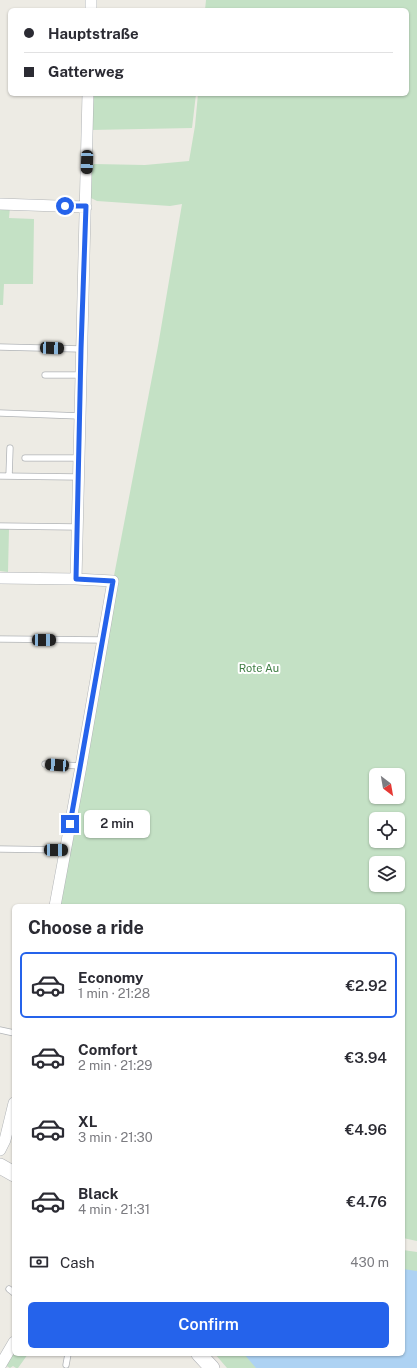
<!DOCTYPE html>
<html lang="en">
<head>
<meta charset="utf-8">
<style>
	body { margin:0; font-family:"Public Sans",sans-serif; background:#f2f2f3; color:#2b2b33; height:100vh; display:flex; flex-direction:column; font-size:15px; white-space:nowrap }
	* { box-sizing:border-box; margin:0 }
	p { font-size:13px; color:#7c7c81 }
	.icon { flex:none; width:22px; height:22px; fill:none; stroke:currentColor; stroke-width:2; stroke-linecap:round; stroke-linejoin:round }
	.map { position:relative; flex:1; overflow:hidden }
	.sheet { position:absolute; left:12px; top:904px; width:393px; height:452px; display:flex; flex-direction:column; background:#fff; border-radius:6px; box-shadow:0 1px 3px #0004 }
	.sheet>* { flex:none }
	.guide { position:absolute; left:8px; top:8px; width:401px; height:88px; border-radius:6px; box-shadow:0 1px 3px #0004; display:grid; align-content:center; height:88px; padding:0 16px; background:#fff }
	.needle { width:26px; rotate:149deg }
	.tools { position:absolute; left:369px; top:768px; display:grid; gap:8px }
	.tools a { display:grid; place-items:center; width:36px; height:36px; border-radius:6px; background:#fff; box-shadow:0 1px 3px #0004; font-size:20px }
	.end { position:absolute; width:18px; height:18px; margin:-9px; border:5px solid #2563eb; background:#fff; box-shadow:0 0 0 2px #fff }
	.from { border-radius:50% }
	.bubble { position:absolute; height:28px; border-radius:6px; background:#fff; box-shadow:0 1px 3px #0004; font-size:13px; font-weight:600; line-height:28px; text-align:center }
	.car { position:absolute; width:12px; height:24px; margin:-12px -6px; border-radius:5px; box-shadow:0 0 3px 1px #0007; background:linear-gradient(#222 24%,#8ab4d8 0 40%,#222 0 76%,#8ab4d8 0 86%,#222 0) }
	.guide b { display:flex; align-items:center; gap:14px; height:38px; font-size:15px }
	.guide b+b { border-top:1px solid #e1e1e2 }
	.guide i { width:10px; height:10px; background:#2b2b33 }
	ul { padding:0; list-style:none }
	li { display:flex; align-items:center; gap:12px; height:66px; margin:0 8px 6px; padding:0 8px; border:2px solid transparent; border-radius:6px }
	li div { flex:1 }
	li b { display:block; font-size:15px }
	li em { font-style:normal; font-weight:600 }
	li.active { border-color:#2563eb }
	li>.icon { width:36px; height:36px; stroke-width:1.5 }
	h2 { padding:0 16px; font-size:18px; line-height:48px }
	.pay { display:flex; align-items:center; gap:10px; height:44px; padding:0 16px; font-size:15px }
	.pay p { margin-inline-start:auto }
	.action { display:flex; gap:8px; margin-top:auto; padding:8px 16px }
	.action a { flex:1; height:46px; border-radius:6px; background:#2563eb; color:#fff; font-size:16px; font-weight:600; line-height:46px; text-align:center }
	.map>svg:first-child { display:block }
</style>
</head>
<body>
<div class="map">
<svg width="417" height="1368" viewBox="0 0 417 1368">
	<rect width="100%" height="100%" fill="#edebe4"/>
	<path fill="#c4e1c5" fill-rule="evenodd" d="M206,0H417V1241L403,1238V906H59L113,581L158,346L182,204L170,206L97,201L91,198V168L94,164L145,165L189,161L195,126L198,94H407V10H205ZM376,775H398V797H376ZM376,819H398V841H376ZM376,863H398V885H376Z
		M91,94H196L192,128L91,130Z
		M0,207H10L9,218L34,219L33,284H4L3,305H0Z
		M0,529H9L8,572L0,571Z
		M403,1250L417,1252V1368H227L215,1354H403Z
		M14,1350V1354H28L18,1368H16L13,1366L10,1368L5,1365Z"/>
	<path fill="#add2f3" d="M403,1269L417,1271V1368H256L244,1354H403Z"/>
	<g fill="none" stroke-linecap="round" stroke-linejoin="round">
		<defs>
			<path id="service" d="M0,347L81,349
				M45,375H80
				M0,413L80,416
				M25,458H79
				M0,476L78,477
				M9,476L10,448
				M0,526L77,527
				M0,639L103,640
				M45,764L81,766
				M0,849L66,850
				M0,1030L14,1033
				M9,1289L14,1293
				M66,1365L68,1354"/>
			<path id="minor" d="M91,10V0
				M0,204L86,207
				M0,578L76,579L113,581L81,766L55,906
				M76,579L88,94
				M0,1150L5,1140L14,1103
				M0,1366L14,1342"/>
			<path id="secondary" d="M0,1166L14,1174
				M199,1354L212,1368"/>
		</defs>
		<use href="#service" stroke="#b1b4b7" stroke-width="7"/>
		<use href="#minor" stroke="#b1b4b7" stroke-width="12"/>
		<use href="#secondary" stroke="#b1b3b7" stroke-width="16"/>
		<use href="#service" stroke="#fff" stroke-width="5.5"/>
		<use href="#minor" stroke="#fff" stroke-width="11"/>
		<use href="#secondary" stroke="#fff" stroke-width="15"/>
	</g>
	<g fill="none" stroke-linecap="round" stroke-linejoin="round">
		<path stroke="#2563eb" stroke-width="5" d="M65,206H86L81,349L76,579L113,581L70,824"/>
	</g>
	<g text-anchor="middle" stroke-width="4" stroke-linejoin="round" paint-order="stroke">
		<g font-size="11" fill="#407e45" stroke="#fff">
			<text x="259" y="672">Rote Au</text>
		</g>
	</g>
</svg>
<div class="tools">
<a><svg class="needle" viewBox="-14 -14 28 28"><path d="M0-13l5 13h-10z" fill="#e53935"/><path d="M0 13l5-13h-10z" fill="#7c7c81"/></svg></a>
<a><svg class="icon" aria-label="locate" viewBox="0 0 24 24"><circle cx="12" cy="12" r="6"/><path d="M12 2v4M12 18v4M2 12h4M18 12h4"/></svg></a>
<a><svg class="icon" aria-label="layers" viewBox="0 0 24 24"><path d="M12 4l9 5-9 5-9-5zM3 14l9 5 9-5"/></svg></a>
</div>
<i class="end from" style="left:65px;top:206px"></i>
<i class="end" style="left:70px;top:824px"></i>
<div class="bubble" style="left:84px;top:810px;width:66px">2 min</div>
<i class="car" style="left:87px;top:162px;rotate:182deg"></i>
<i class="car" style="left:52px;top:348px;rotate:92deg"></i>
<i class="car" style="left:44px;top:640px;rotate:90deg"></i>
<i class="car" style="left:57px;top:765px;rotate:274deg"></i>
<i class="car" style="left:56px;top:850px;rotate:91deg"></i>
<div class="guide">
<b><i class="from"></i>Hauptstraße</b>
<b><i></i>Gatterweg</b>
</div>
<section class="sheet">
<h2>Choose a ride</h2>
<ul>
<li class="active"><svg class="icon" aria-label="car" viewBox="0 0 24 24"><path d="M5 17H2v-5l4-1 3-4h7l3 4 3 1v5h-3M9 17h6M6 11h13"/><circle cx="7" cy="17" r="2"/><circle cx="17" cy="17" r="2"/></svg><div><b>Economy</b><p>1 min · 21:28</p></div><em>€2.92</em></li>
<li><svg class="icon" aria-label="car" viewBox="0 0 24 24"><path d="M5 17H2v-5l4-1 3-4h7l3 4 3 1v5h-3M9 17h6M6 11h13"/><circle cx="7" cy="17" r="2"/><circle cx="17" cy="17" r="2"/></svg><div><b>Comfort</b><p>2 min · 21:29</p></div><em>€3.94</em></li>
<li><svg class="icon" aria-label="car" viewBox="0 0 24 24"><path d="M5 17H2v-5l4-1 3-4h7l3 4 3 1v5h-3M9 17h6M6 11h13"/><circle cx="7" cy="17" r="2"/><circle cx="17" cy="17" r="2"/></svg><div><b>XL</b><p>3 min · 21:30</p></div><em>€4.96</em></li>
<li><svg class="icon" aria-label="car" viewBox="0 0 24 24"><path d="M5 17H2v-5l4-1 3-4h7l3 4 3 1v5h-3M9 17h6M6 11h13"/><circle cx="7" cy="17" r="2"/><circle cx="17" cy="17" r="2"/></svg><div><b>Black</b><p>4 min · 21:31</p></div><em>€4.76</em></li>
</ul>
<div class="pay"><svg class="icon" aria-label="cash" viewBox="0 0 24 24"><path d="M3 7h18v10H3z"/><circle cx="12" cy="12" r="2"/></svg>Cash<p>430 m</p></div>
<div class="action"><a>Confirm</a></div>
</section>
</div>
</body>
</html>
